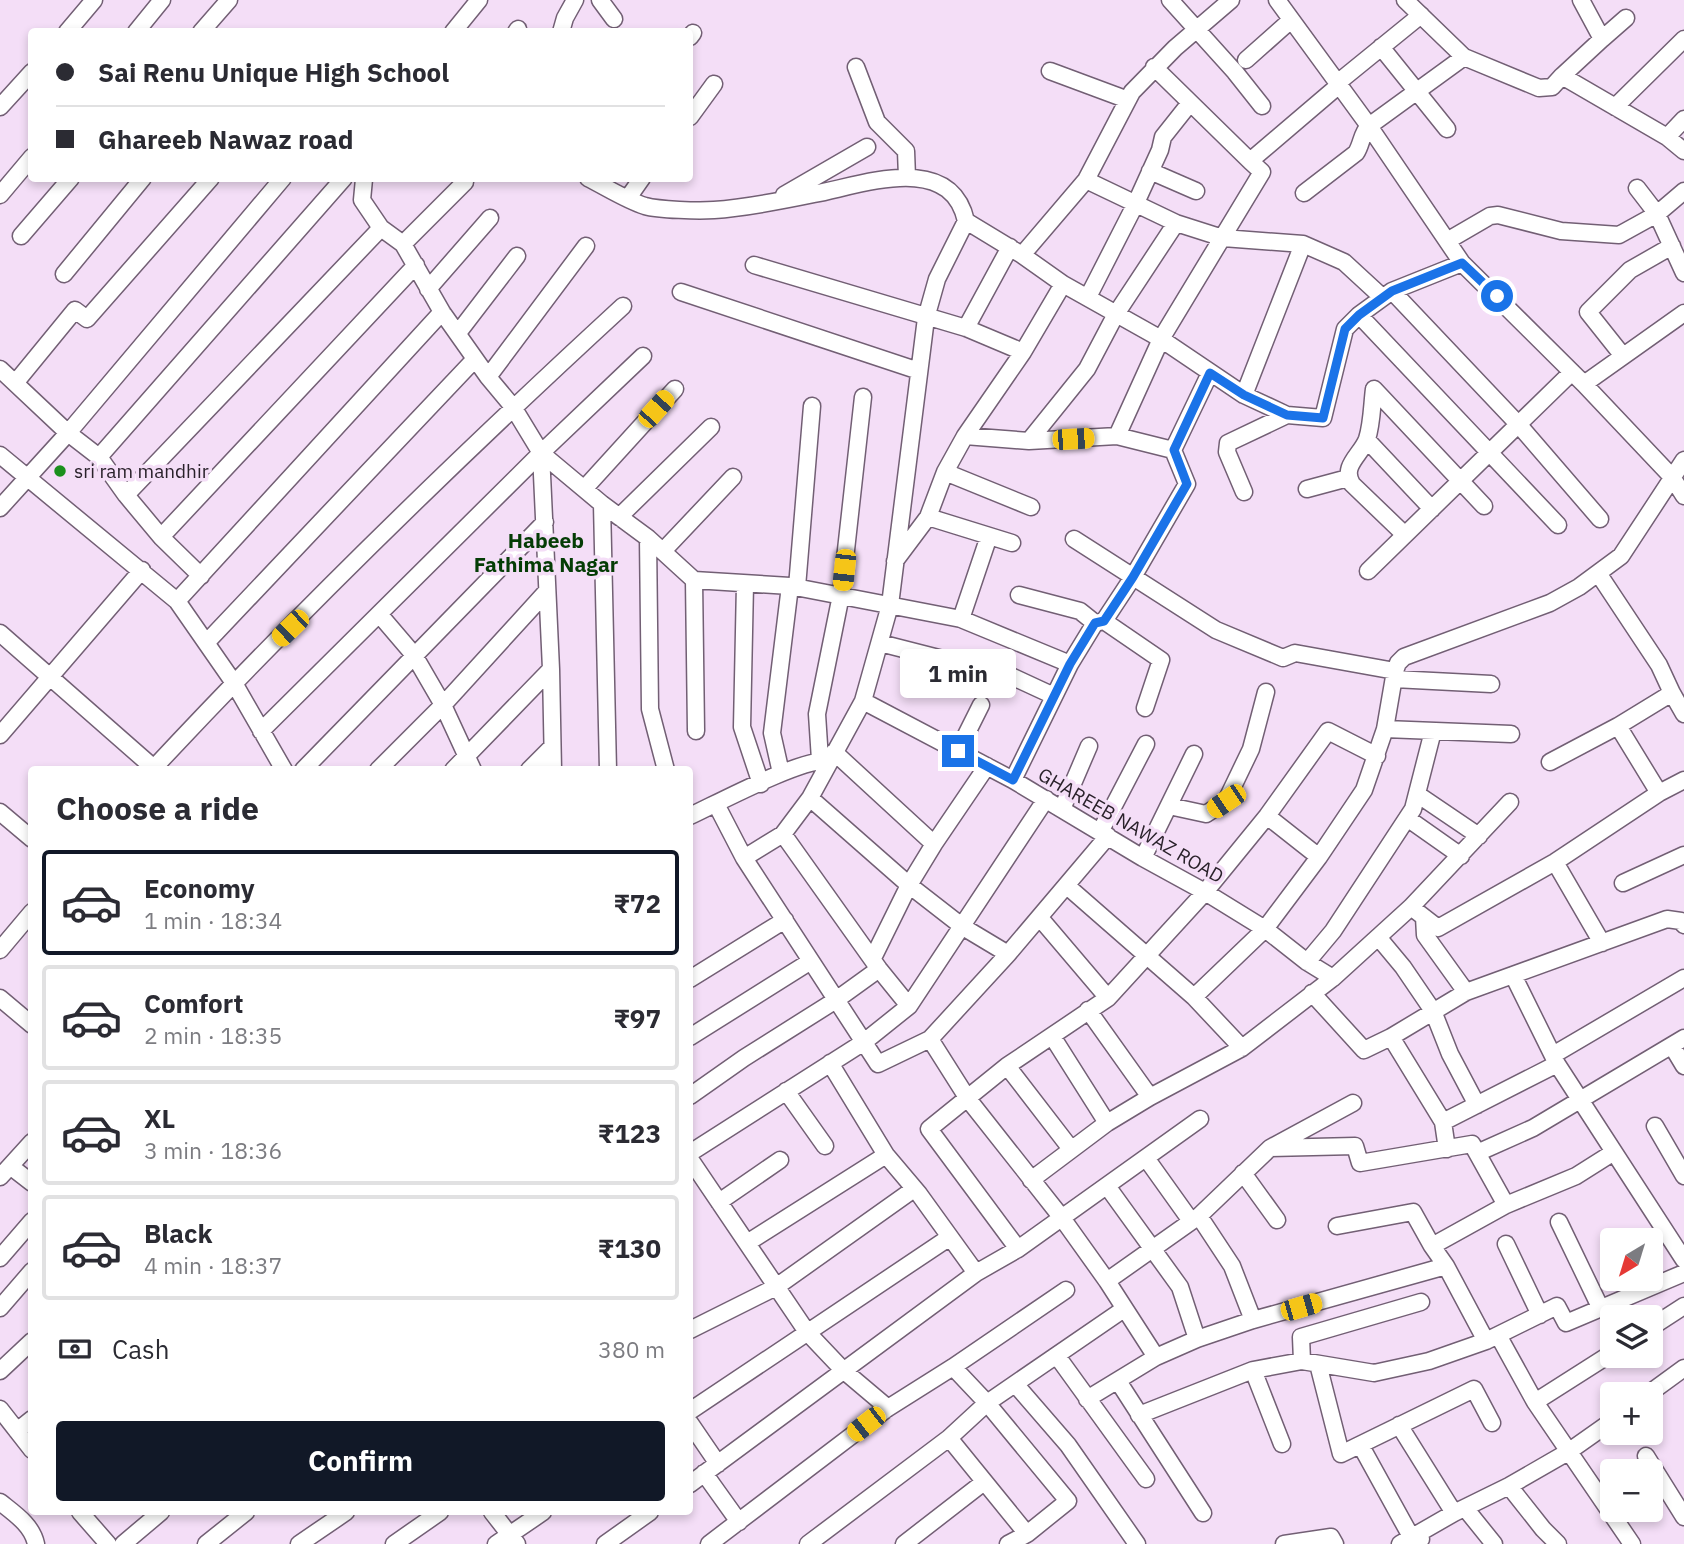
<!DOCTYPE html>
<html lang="en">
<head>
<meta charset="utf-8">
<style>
	body { margin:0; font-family:"IBM Plex Sans",sans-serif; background:#f2f2f3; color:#2b2b33; height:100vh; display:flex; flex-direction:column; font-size:26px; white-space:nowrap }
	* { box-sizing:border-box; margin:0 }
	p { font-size:23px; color:#7c7c81 }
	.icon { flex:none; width:38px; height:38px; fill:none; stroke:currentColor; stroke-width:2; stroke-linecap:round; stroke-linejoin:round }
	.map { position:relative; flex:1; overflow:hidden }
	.drawer { position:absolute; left:28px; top:766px; width:665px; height:749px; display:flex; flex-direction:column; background:#fff; border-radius:7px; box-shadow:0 4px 10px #0003 }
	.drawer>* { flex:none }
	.hud { position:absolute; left:28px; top:28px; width:665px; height:154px; border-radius:7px; box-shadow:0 4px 10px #0003; display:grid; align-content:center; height:154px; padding:0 28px; background:#fff }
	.needle { width:46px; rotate:218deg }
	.controls { position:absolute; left:1600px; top:1228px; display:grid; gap:14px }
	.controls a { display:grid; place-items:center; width:63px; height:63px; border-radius:7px; background:#fff; box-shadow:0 4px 10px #0003; font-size:35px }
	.end { position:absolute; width:32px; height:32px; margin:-16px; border:9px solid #1a73e8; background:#fff; box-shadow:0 0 0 4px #fff }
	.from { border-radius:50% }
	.bubble { position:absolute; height:49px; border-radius:7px; background:#fff; box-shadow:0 4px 10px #0003; font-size:23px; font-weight:800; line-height:49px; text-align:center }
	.car { position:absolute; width:21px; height:42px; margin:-21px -10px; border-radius:9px; box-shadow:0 0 5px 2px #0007; background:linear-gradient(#f5c518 24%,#345 0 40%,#f5c518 0 76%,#345 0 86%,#f5c518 0) }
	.hud b { display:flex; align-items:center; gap:24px; height:66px; font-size:26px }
	.hud b+b { border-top:2px solid #e1e1e2 }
	.hud i { width:18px; height:18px; background:#2b2b33 }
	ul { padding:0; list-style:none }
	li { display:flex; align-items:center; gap:21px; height:105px; margin:0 14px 10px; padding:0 14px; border:4px solid #e1e1e2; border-radius:7px }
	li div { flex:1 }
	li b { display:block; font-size:26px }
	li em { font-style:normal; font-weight:800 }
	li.selected { border-color:#111827 }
	li>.icon { width:63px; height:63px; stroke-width:1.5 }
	h2 { padding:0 28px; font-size:32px; line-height:84px }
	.pay { display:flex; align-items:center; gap:18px; height:77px; padding:0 28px; font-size:26px }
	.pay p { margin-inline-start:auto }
	.primary-button { display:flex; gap:14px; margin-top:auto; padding:14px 28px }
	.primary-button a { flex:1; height:80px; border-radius:7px; background:#111827; color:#fff; font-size:28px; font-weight:800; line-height:80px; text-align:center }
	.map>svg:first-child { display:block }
</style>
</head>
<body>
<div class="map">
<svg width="1684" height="1544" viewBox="0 0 1684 1544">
	<rect width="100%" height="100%" fill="#f4def7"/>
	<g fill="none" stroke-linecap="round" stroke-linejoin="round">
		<defs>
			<path id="minor" d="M600,0L614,19
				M1170,0L1235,72L1262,106
				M1277,0L1369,126L1462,263L1584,384L1672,477L1684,496
				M1405,0L1464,57L1539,88L1552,87L1562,76L1667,137L1684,151
				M67,32L94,0
				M136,32L162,0
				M201,32L229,0
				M453,32L479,0
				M516,32L518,29
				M561,32L565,18L575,0
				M690,37L693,33
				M1602,39L1626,18
				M1381,47L1447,129
				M1246,60L1291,20
				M856,67L877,122L906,151L907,177
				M1154,67L1250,161
				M1050,71L1128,100
				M1562,76L1602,39L1581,0
				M0,107L32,72
				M1615,107L1684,39
				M690,117L714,84
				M1667,137L1684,119
				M1150,171L1196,191
				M588,178C606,187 626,200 645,206C659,210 699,211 714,210C744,208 785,200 814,194C862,185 950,151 966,221L1022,255L1063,284L1161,339L1244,395L1287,415L1323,418L1345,329L1359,315L1392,291L1462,263
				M364,179L362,200L381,228L403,244L442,312L488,377L513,407L541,453L602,504L648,538L694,580L790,586L961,619L1070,664
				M1086,180L1176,223L1223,238L1303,244L1344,262L1382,297
				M1637,188L1657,214L1684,273
				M1304,193L1356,153C1362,144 1361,134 1369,126L1464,57
				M0,195L32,157
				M784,195L867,147
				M628,198L642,178
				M966,221L937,279L926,318L890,605L863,701L810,798L783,834L744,858L878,1064L930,1039L1008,954L1108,836
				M21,236L71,178
				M1447,241L1490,216L1498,215L1561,231L1619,235L1657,214L1684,191
				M403,244L465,182
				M1022,255L1086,180L1132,92L1175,48L1231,0
				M754,265L966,328L1023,352
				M64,274L143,178
				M428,289L490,218
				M1392,291L1518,424L1600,519
				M681,292L919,371
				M1088,297L1135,205L1160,150L1163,137L1190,103
				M1359,315L1558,525
				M966,328L1010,247
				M458,333L517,256
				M1623,356L1588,312L1630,270L1672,246
				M0,369L68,433L99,457L126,495L161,537L201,576
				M488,377L586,246
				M16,382L75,310L87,319L211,178
				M1584,384L1684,313
				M1374,389C1372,404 1372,424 1367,439C1361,455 1341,466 1352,484L1405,535
				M1374,389L1484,506
				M1244,395L1303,244
				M965,436L1029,441L1117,436L1173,450
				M1117,436L1161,339L1262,172L1250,161L1338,86L1341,80L1421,15
				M1367,440L1432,509
				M1029,441L1087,369L1116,314L1176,223
				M541,453L551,669L553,770
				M0,455L177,601L234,683L284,770
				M99,457L344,178
				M945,472L1031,507
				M584,489L675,389
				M1307,489L1348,478
				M1244,492L1227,452L1228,443L1287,415
				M126,495L381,228
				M602,504L608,770
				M0,508L68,433L283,178
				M619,517L711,427
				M928,517L1012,543
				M161,537L416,265
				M648,538L650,709L666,770
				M1074,539L1216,630L1283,658L1295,653L1395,671L1385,729L1364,790L1319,857L1265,929L1194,997
				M663,551L733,477
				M895,561L928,517L945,472L965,436L1023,352L1063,284
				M1368,571L1572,372
				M1598,573L1659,665L1672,693
				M694,580L696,731
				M745,584L742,727L761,784
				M797,587L812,406
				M1019,595L1080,611L1095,623
				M177,601L442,312
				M379,614L414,655L443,705L473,770
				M961,619L989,536
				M1104,621L1161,660L1145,708
				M0,633L156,770
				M206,643L475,359
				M880,643L1013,677L1054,696
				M1395,671L1398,663L1404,657L1550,603L1579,587L1621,556L1684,460
				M1394,679L1491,684
				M863,701L1013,780L1143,858L1205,892L1265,929L1307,962L1333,978
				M1618,726L1659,793
				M1385,729L1511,734
				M261,731L541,453L643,356
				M0,735L142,570
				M958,751L981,705
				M834,752L934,844
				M820,760L817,714L841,595L863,397
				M1550,762L1618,726L1672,693L1684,714
				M152,770C302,609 461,455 623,306
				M303,770L545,522
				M378,770L443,705L547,591
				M453,770L551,669
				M529,770L552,747
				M781,773L772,733L790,586
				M1013,780L1070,664L1095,623L1104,621L1133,577L1187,484L1173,450L1210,373
				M1417,794L1479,836
				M810,798L909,885L963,927L1008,954
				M716,804L744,858
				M1169,806L1206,814L1226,801L1251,749L1266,692
				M1062,809L1089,746
				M0,812L32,839
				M690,816C718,803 802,758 828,761
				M1267,816L1319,857
				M1407,818L1461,856
				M1100,832L1146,744
				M783,834L879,969L909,1006
				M1143,858L1194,754
				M1555,862L1602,943
				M1623,883L1684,855
				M1067,886L1194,997L1242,1048
				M1411,907L1438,928L1555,862L1659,793L1684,780
				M1424,917L1425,935L1466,992
				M1040,918L1108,998
				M1378,937L1403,967L1433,1011L1450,1054L1477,1105
				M0,950L32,912
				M873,958L909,885L934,844L987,766
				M1307,962L1333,931L1413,809L1433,731
				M1513,975L1557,1064L1684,1260
				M690,979L785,920
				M1312,993L1364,1050L1391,1037L1466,992L1667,919L1681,921L1684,925
				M0,998L32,1025
				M1088,1010L1150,1097
				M1052,1036L1107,1123
				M690,1037L811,961
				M1391,1037L1443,1122L1447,1149
				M930,1039L968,1099L1062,1218L1107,1281L1156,1357
				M1672,1046L1684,1066
				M1553,1055L1684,978
				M830,1063L886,1155L919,1194L976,1273
				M1007,1066L1071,1149
				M786,1091L825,1146
				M690,1096L744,1058L836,1000L879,969
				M1443,1122L1557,1064
				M1655,1126L1684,1176
				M1270,1148L1355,1146L1360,1163L1472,1144L1506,1205L1432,1246
				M690,1153L864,1042L909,1006L1046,799
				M1477,1153L1533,1128L1684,1038
				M1146,1158L1191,1221
				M690,1159L807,1332L843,1370L888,1408
				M10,1166L32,1183
				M1243,1173L1277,1220
				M0,1177L32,1142
				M1031,1180L1107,1123L1150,1097L1242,1048L1333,978L1411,907L1510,802
				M1107,1186L1180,1287L1197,1339
				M719,1202L780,1160
				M1506,1205L1576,1176L1614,1152
				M1199,1216L1232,1266L1253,1320
				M1559,1222L1600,1307
				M1337,1226L1413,1212L1432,1246L1446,1266L1486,1341
				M747,1243L886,1155
				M1506,1244L1540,1315
				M1018,1249L929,1129L1007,1066L1108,998L1205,892L1267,816L1328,731L1377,756
				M0,1258L32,1221
				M1107,1281L1199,1216L1270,1148L1353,1103
				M0,1308L32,1271
				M1650,1328L1684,1306
				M690,1330L776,1287L914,1189
				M1498,1335L1535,1402
				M1612,1353L1535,1402L1632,1544
				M1057,1356L1146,1479
				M1302,1361L1301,1337L1421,1302
				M1318,1364L1341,1454L1474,1389L1492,1423
				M1253,1370L1282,1444
				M0,1371L32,1341
				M1118,1381L1203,1513
				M1016,1385L1068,1445L1137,1544
				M1647,1395L1684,1368
				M1087,1399L1156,1357L1197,1339L1253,1320L1446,1266
				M0,1409L32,1450
				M690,1411L950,1237
				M1139,1415L1253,1370L1302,1361L1374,1373L1429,1361L1486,1341L1557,1306L1566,1323L1684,1273
				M690,1423L718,1464
				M1399,1425L1454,1513
				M17,1431L32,1419
				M949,1438L1027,1534L1068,1501L987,1403L953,1367
				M1361,1446L1409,1533L1418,1536L1421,1539
				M1646,1456L1684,1517
				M704,1473L739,1522
				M690,1484L976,1273L1018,1249L1200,1119
				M1509,1486L1543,1529L1558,1544
				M0,1502C15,1514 32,1525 36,1544
				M1465,1508L1494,1544
				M80,1512L108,1544
				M492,1512L517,1544
				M123,1544L161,1512
				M206,1544L246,1512
				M299,1544L346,1512
				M394,1544L440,1512
				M496,1544L543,1512
				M605,1544L650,1512
				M709,1544L888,1408L953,1367L1066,1290
				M808,1544L949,1438L987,1403L1124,1309
				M904,1544L984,1482
				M1008,1544L1027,1534
				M1284,1544L1331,1537L1335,1544
				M1400,1544L1454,1513L1509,1486L1568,1452L1612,1421"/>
		</defs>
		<use href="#minor" stroke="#725f74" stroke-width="19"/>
		<use href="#minor" stroke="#fff" stroke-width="16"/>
	</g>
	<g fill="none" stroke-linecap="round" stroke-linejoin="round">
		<path stroke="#1a73e8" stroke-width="9" d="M958,751L1013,780L1070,664L1095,623L1104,621L1133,577L1187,484L1174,450L1210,373L1244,395L1287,415L1323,418L1345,329L1359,315L1392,291L1462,263L1497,296"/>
	</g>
	<circle fill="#1a901c" stroke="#f4def7" stroke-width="2.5" cx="60" cy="471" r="7"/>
	<g text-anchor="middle" stroke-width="7" stroke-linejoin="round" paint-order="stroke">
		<g font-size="19" fill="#29212a" stroke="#f4def7" text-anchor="start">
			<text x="74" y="478">sri ram mandhir</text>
		</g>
		<g font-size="19" fill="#29212a" stroke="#f4def7">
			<text transform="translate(1131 825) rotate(30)" y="7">GHAREEB NAWAZ ROAD</text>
		</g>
		<g font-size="21" font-weight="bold" fill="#043c05" stroke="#f4def7">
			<text x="546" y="548">Habeeb<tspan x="546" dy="24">Fathima Nagar</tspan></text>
		</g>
	</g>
</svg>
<div class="controls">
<a><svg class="needle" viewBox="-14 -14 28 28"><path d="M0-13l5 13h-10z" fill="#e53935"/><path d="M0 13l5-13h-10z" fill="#7c7c81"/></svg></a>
<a><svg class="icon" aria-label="layers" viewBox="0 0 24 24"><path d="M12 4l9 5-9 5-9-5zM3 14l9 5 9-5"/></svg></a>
<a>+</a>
<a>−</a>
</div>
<i class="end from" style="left:1497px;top:296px"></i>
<i class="end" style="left:958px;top:751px"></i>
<div class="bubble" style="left:900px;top:649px;width:116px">1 min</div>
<i class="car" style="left:656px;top:409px;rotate:42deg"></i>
<i class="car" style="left:1073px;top:439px;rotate:87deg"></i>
<i class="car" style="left:844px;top:570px;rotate:186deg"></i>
<i class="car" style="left:290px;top:628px;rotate:226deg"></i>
<i class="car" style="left:1226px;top:801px;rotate:236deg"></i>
<i class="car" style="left:1301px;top:1307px;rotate:74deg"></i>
<i class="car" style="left:866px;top:1424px;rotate:232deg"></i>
<div class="hud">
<b><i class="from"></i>Sai Renu Unique High School</b>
<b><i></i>Ghareeb Nawaz road</b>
</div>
<section class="drawer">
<h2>Choose a ride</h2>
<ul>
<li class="selected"><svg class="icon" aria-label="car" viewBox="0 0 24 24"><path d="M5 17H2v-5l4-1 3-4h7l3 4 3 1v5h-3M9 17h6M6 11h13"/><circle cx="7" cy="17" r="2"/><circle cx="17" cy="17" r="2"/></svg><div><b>Economy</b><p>1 min · 18:34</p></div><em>₹72</em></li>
<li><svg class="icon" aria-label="car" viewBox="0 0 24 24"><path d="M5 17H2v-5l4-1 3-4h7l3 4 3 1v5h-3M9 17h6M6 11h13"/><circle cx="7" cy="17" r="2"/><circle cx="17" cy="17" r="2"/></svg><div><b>Comfort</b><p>2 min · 18:35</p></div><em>₹97</em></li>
<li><svg class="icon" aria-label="car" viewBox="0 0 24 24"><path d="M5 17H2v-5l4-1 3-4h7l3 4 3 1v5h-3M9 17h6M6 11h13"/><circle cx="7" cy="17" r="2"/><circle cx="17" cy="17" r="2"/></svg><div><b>XL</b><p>3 min · 18:36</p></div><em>₹123</em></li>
<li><svg class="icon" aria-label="car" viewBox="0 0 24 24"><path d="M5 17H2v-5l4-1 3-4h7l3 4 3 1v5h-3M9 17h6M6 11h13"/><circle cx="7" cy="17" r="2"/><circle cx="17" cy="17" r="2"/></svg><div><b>Black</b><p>4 min · 18:37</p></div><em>₹130</em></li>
</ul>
<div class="pay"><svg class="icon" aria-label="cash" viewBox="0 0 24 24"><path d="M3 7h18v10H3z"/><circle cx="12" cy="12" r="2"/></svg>Cash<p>380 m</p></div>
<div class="primary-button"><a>Confirm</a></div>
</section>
</div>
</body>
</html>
